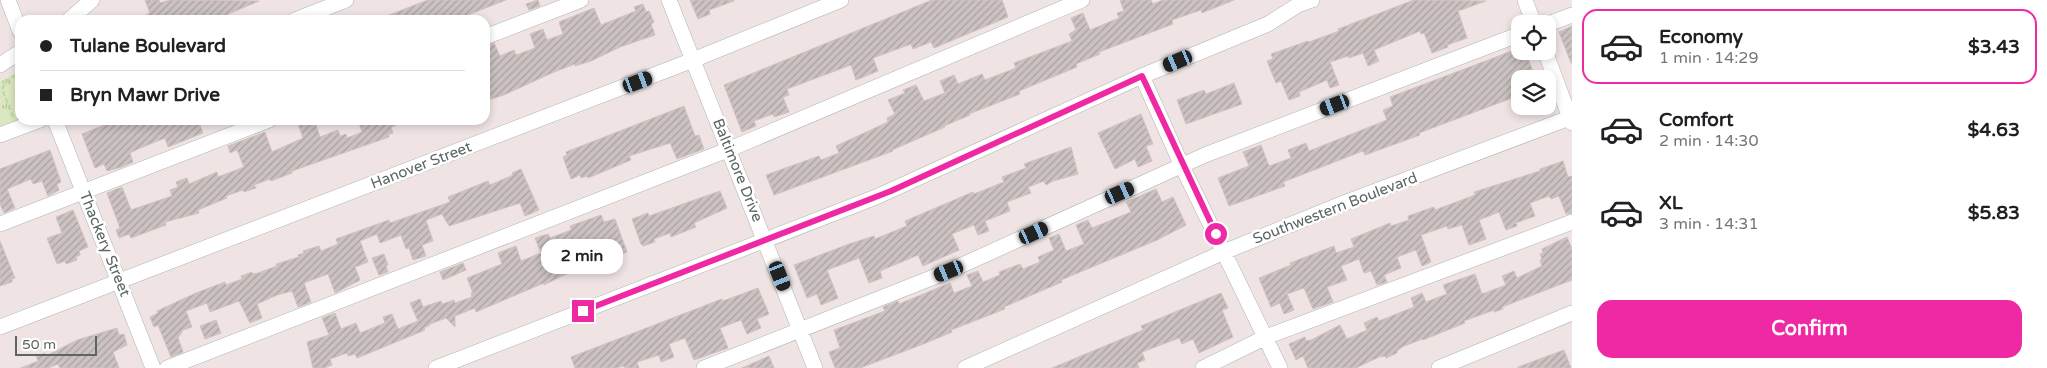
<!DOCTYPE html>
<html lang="en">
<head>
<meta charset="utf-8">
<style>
	body { margin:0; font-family:"Varela Round",sans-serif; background:#f2f2f2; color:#202124; height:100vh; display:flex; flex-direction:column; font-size:19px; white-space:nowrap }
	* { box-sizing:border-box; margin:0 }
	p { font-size:16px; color:#757577 }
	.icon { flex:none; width:28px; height:28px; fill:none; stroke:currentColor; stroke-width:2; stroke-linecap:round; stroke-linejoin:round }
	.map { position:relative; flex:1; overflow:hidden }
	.panel { display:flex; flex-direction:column; background:#fff; width:475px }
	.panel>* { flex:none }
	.banner { position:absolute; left:15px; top:15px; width:475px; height:110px; border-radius:15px; box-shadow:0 2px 8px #0003; display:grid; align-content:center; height:110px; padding:0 25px; background:#fff }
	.tools { position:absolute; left:1511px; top:15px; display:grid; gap:10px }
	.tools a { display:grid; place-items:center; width:45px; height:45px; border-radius:10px; background:#fff; box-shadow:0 2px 8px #0003; font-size:25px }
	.scale { position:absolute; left:15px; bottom:12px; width:82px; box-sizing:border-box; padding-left:5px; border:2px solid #5b6563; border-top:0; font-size:14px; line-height:18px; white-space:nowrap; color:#5b6563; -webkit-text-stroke:4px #fff; paint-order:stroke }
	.end { position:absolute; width:22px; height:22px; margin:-11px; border:6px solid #ef29a4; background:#fff; box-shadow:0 0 0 2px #fff }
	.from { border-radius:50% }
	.bubble { position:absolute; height:35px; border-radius:15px; background:#fff; box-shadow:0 2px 8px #0003; font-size:16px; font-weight:700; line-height:35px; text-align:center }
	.car { position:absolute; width:15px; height:30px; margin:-15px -8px; border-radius:6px; box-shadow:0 0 4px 1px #0007; background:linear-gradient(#222 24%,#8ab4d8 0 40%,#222 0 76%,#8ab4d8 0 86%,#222 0) }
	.banner b { display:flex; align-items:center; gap:18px; height:48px; font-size:19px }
	.banner b+b { border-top:1px solid #e0e0e0 }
	.banner i { width:12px; height:12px; background:#202124 }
	ul { padding:9px 0 0; list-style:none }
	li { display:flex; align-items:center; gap:15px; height:75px; margin:0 10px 8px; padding:0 15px; border:2px solid transparent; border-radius:15px }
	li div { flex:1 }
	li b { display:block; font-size:19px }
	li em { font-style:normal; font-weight:700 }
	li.current { border-color:#ef29a4 }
	li>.icon { width:45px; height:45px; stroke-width:1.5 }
	.action { display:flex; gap:10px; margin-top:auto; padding:10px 25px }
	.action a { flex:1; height:58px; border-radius:15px; background:#ef29a4; color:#fff; font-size:20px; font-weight:700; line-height:58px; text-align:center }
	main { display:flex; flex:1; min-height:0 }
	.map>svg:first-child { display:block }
</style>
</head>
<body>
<main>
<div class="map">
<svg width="1572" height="368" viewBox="0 0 1572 368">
	<defs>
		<pattern id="park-tufts" width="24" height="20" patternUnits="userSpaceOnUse" patternTransform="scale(1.25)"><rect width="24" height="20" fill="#dbe7bf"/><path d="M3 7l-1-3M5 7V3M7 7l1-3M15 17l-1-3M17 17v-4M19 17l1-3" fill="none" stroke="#b5bf9f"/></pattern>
		<pattern id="building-hatch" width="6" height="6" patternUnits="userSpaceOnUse" patternTransform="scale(1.25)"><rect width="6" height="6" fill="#ccc2c2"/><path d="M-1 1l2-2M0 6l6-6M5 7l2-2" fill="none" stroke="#a9a1a1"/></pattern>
	</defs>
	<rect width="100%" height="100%" fill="#efe4e3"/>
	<path fill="url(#park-tufts)" d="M20,70V120L0,129V82Z"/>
	<path fill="url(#building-hatch)" stroke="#d4c1c2" d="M145,0H159L160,3L170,0L259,1L219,18L220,20H135L150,13Z
		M428,0H506L455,20H376Z
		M538,0L540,6L529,10L526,4Z
		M690,0H734V1L709,10L710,14L698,19Z
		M932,0H1002L1008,17L934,48L931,42L913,49L911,44L873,58L878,71L856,80L851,65L787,89L789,95L783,97L789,112L774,117L773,114L754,121L756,126L742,132L724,85Z
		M1120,0H1151L1153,4L1163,0H1234L1202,13L1201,10L1172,20L1173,24L1099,52L1100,54L1076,64L1077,67L1019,91L1020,94L969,114L970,115L944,126L945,127L892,150L893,151L774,195L766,175L819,156L821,160L839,153L836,146L888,122L887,118L895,114L888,100L905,93L903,90L916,85L924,101L945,93L940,81L954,75L958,84L982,74L985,80L1016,68L1014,63L1072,41L1069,34L1076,30L1071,18L1083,13L1090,30L1119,18L1117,13L1124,11Z
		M1414,0L1486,1L1458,11L1467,38L1447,45L1448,47L1432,53L1424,33L1421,34L1420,31L1374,50L1379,61L1368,66L1363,53L1349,58L1348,56L1330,62L1339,85L1330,88L1327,80L1299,92L1300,96L1289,100L1281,81L1276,83L1267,61L1273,59L1271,54L1308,41L1309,42L1339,31L1338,29Z
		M643,4L646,12L649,11L654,22L651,24L655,35L620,47L591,61L575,66V64L554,72L504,95L485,101V46L494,43L500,56L514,50L516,55L535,48L530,34L543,29L547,40L563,34L559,22L594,8L601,25L636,11L634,7Z
		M1572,26V63H1571L1559,32Z
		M1520,48V51H1525L1536,79H1520V95L1419,133L1420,135L1365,155L1363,151L1283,182L1285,186L1229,206L1218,178L1249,166L1243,152L1261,145L1269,166L1291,158L1288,150L1306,143L1309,151L1387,120L1383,110L1393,106L1390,97Z
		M1234,83L1242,104L1186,124L1177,100L1204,90L1206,94Z
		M684,106L695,136L699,135L704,149L677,159L670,143L629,156L631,160L588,178L587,176L581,178L580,175L571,179L563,157L567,155L566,152Z
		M1141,114L1153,144L1146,146L1152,161L1138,167L1135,159L1115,169L1098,133Z
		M117,120H198L203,133L168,147L165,138L138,149L130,153L133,162L122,167L107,171L104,164L95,168L82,134Z
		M309,120H314L320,137L338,130L340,136L346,134L347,138L362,132L358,120L407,121L391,127L393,133L389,134V137L292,171V173L271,181L270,179L254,185L256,188L244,192L243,190L226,196L227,198L198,210L199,213L165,222L166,225L131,238L129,234L119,238L116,230L120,228L107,193L122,187L131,210L172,196L170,190L178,187L176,182L187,178L189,184L217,172L218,177L244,167L237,150L230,153L228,146L265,132L272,152L303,138L298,124Z
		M1071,147L1078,174L1053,181L1046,185L1044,181L1028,187L1031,193L1007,202L1010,211L985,221L989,231L978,235L974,225L952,234L959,250L923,266L918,255L880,271L882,278L869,283L859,258L827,270L838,298L821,305L817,294L807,298L794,265L849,244L874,236L875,239L907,226L905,221L973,192L974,194L1004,182L1002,177L1026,168L1024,164Z
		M50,150L61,182L57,184L59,190L48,196L42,181L33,184L31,179L7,189L15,208L4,213L0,204V169Z
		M1563,161L1568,177L1572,176V213L1566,214L1559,196L1551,199L1549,196L1530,203L1535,216L1516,223L1517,226L1506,230L1499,212L1479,220L1486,239L1469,245L1462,225L1448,229L1447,226L1421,235L1431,262L1422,266L1416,250L1397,257L1401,268L1384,275L1387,282L1377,285L1371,271L1364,273L1359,259L1341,266L1347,280L1327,287L1333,302L1313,309L1304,288L1287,294L1294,310L1284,314L1280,303L1271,307L1259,278L1291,265L1290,263L1334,246L1336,253L1354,247L1351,239L1390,223L1391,226L1409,220L1408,216L1434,207L1435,210L1475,195L1474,192L1540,171V169Z
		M521,169L539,210L525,216L520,203L449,226L442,214L426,220L433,241L422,245L426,256L413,260L409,248L406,249L401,235L380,243L377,234L360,241L368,262L355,267L360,280L335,293L328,274L304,283L311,302L298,307L292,291L277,295L257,304L262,318L250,323L239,301L210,312L207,303L186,311L192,327L183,330L178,338L183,352L171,357L158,325L154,327L150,317L158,313L157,311L196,293L225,282L226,285L242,279L241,276L252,272V274L258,273L277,266L276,264L299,257L298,255L304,253L303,251L319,246L321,251L338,244L336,239L389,220L390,223L450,202L448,197L488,181L490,185L513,175L512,173Z
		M1156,189L1162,202L1173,197L1186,225L1157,240L1061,280L1062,282L1004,307L1005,309L951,330L952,332L926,343L860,368H835L829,352L840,348L834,330L885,311L883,307L898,301L899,304L950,283L954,293L972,286L967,275L978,271L983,282L1000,275L999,272L1020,264L1023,269L1040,262L1038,257L1054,250L1049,238L1059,234L1066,251L1084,244L1076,225L1088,220L1092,228L1131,212L1126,202Z
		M720,191L727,208L694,223L696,227L671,237L670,233L654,239L655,242L643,246L641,244L632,219L648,213L649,216Z
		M73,210L88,247L79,251L80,255L76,257L77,260L66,264L65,261L57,264L47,238L62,233L56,217Z
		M601,215L604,222L615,219L627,252L564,275L544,285V283L476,312L475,308L455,316V327L446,318L430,324V325L424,328L425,330L367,354L357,358L355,354L348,356L347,353L330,359L332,365L324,368H313L307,342L329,335L322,318L335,313L341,329L356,323L360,333L385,323L383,317L392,314L398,329L418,321L410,303L420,299L423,307L441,301L442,304L454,300L455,303L472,297L471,293H473L467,278L502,264L498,253L516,246L521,261L541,253L535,238L548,234L550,238L571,230L570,226Z
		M1567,237L1572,249V280L1502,307L1503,309L1494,312V310L1464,321L1465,323L1423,340L1422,339L1402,347L1397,351V353L1386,358L1385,356L1379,357L1356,368H1308L1303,356L1296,360L1289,344L1305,337L1306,341L1311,340L1340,325L1347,339L1367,330L1364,323L1377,317L1379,321L1414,307L1411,298L1422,293L1426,302L1447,294L1443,285L1475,274L1482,294L1506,285L1502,276L1514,271L1517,278L1542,266L1540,260L1542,259L1540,254L1543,253L1542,249Z
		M0,241L15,278L12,279V282L0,286Z
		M384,254L388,265L386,266L388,272L379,275L372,258Z
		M463,263L466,270L443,280L440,272Z
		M758,288L769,314L757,319L761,328L747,334L741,320L720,328L728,348L694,360L685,338L669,344L674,357L661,362L659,355L637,362L639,368H625L624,366L616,368H575L571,357L722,299L723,301Z
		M1221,293L1228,308L1222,310L1233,337L1199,353L1193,339L1182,344L1179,338L1142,352L1145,360L1137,363L1139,368H1052L1143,330L1141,326Z
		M216,320L221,333L205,339L200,326Z
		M117,328L119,335L124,334L127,345L113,352L119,368H60L58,364L48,368H21L38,361L36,356L45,353L46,356L77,340Z
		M1564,350L1571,368H1518V367Z
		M769,356L774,368H742Z"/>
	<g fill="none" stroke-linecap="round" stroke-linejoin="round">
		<defs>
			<path id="minor" d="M8,0L20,31
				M669,0L815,368
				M1525,0L1534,24
				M69,20L92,0
				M295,20L346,0
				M1548,24L1572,15
				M485,37L581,0
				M1545,51L1572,123
				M0,65L20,52
				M1142,76L1182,166L1280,368
				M55,120L153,368
				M0,135L40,120
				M0,224L269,120
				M0,327L693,60L841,0
				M167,368L730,149L1082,0
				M436,368L876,197L1142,76L1268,24L1298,5L1312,0
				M704,368L949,271L1205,155L1520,34
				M965,368L1224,252L1344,203L1572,117
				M1203,368L1266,337L1572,222
				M1439,368L1572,313"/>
		</defs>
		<use href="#minor" stroke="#acb4b4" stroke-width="16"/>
		<path stroke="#bad9a2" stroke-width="2" stroke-dasharray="5 2.5" stroke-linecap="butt" d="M13,117L2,89L7,81L20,72"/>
		<use href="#minor" stroke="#fff" stroke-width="15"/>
	</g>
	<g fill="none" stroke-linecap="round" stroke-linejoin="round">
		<path stroke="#ef29a4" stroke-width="6" d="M583,311L891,191L1142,76L1216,234"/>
	</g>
	<g text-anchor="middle" stroke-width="5" stroke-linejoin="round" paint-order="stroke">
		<g font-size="15" fill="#5b6563" stroke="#fff">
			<text transform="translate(421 165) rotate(-21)" y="5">Hanover Street</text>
			<text transform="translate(738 170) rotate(68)" y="5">Baltimore Drive</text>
			<text transform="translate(1335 208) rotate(-21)" y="5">Southwestern Boulevard</text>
			<text transform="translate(105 244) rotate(68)" y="5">Thackery Street</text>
		</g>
	</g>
</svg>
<div class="tools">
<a><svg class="icon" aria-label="locate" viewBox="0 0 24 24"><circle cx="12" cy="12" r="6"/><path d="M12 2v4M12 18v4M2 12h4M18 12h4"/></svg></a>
<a><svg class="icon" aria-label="layers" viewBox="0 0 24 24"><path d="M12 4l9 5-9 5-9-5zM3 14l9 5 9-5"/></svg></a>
</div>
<div class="scale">50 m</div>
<i class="end from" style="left:1216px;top:234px"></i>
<i class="end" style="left:583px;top:311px"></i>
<div class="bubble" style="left:541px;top:239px;width:82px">2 min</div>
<i class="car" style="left:1178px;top:61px;rotate:247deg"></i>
<i class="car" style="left:638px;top:82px;rotate:69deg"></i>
<i class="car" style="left:1335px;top:105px;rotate:249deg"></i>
<i class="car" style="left:1120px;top:193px;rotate:66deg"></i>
<i class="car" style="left:1034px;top:233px;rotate:65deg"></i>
<i class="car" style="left:949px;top:271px;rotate:248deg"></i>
<i class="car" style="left:780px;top:276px;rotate:158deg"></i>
<div class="banner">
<b><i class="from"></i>Tulane Boulevard</b>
<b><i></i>Bryn Mawr Drive</b>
</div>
</div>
<section class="panel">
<ul>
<li class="current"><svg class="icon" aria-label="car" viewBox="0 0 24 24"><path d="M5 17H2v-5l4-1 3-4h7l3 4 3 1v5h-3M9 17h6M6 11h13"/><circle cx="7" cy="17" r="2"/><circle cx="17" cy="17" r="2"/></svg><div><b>Economy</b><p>1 min · 14:29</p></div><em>$3.43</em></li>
<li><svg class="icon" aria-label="car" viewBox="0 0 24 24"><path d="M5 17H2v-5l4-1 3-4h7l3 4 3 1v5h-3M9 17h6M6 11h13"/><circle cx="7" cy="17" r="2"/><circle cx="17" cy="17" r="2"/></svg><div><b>Comfort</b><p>2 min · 14:30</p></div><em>$4.63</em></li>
<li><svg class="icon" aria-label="car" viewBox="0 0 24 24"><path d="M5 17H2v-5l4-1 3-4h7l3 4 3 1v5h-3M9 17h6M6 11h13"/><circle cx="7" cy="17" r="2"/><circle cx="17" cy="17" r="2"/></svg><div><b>XL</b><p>3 min · 14:31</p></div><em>$5.83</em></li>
</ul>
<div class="action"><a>Confirm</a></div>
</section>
</main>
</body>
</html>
